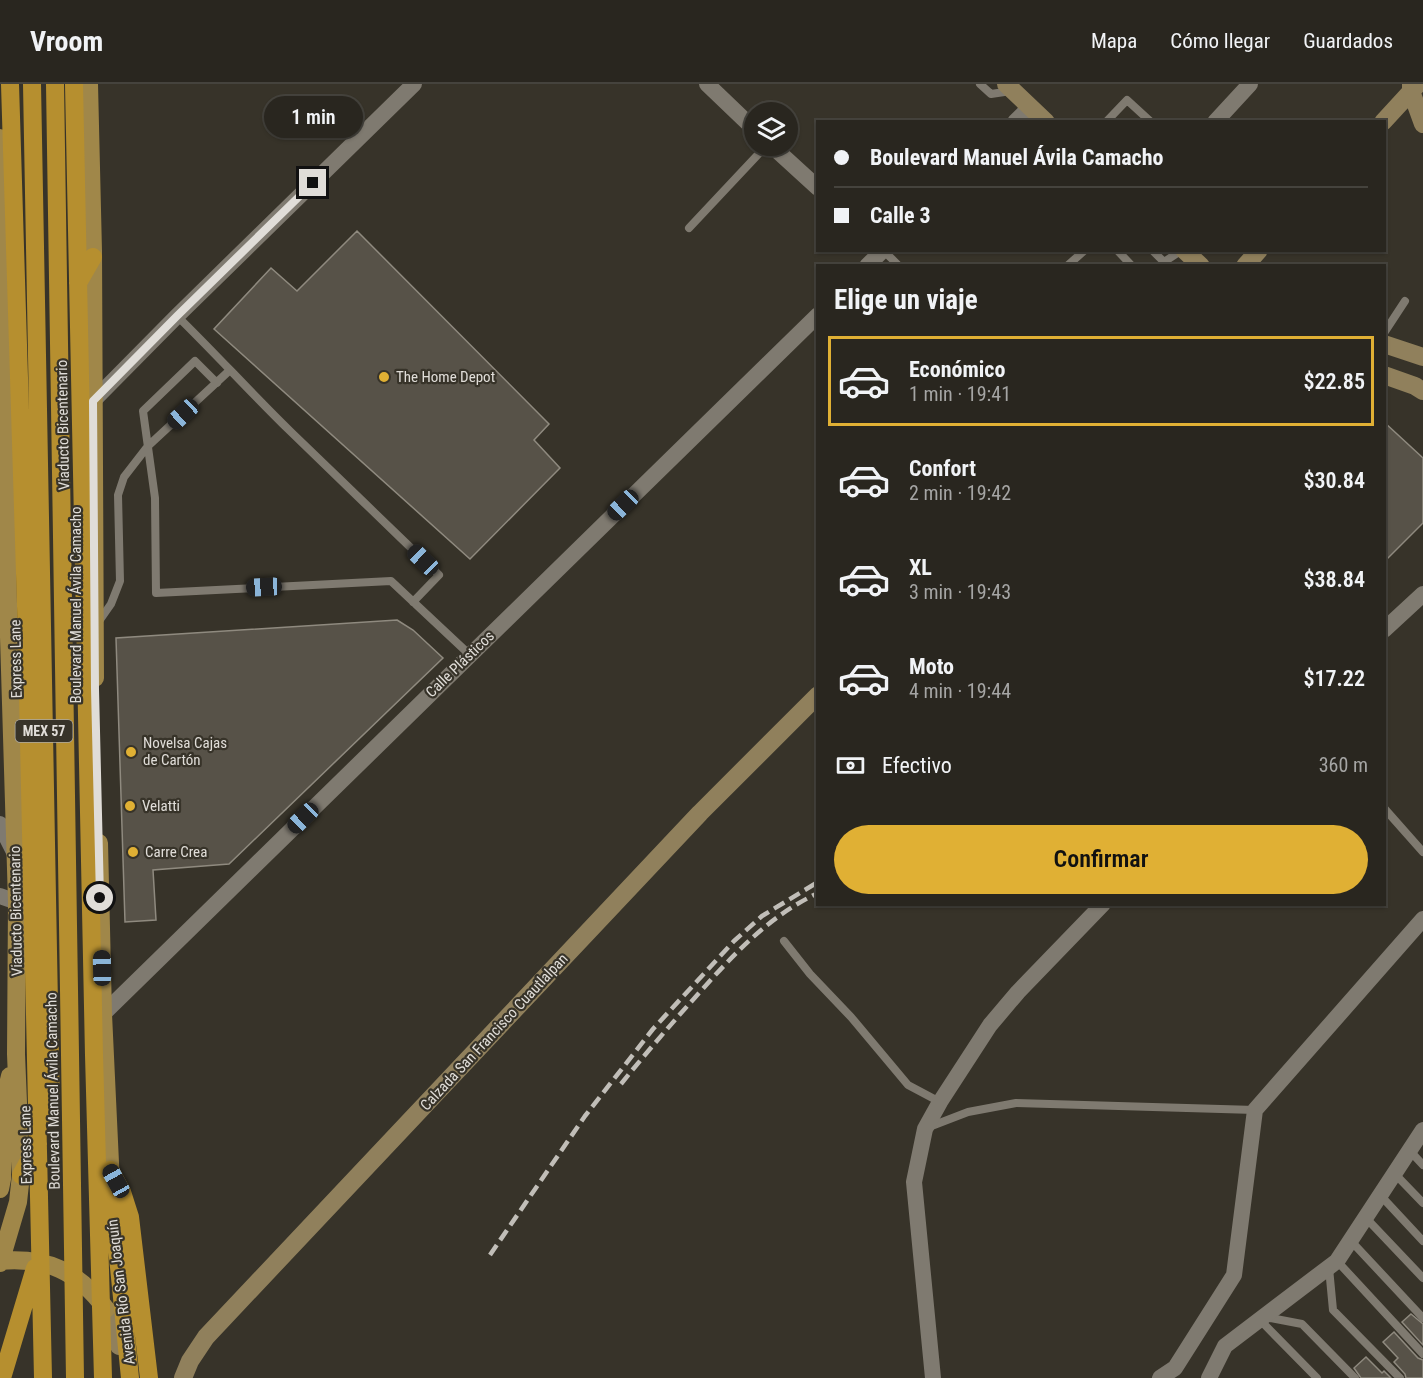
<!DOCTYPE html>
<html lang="es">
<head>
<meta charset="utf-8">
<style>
	body { margin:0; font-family:"Roboto Condensed",sans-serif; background:#312e28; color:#f1f3f6; height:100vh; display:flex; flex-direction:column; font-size:22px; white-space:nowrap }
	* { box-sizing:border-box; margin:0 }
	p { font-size:20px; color:#a5a5a4 }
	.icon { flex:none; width:33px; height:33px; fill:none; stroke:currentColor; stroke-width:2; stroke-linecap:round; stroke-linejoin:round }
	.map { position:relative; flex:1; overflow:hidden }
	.panel { position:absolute; left:816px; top:180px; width:570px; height:642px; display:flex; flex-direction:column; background:#29261f; border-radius:0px; box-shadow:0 2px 4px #0004,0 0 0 2px #45433d }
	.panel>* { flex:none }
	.banner { position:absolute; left:816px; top:36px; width:570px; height:132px; border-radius:0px; box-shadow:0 2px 4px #0004,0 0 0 2px #45433d; display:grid; align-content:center; height:132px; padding:0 18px; background:#29261f }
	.tools { position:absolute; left:744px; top:18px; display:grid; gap:12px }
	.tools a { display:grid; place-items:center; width:54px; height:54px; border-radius:50%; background:#29261f; box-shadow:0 2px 4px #0004,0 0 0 2px #45433d; font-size:30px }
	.end { position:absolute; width:27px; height:27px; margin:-14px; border:8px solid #e0ddd8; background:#111; box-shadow:0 0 0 3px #111 }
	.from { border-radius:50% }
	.bubble { position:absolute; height:42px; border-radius:21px; background:#29261f; box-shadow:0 2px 4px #0004,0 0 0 2px #45433d; font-size:20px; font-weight:600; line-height:42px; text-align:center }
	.car { position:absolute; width:18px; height:36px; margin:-18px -9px; border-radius:8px; box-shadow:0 0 4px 2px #0007; background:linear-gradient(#222 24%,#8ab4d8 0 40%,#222 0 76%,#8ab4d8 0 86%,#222 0) }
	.banner b { display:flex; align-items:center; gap:21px; height:57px; font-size:22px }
	.banner b+b { border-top:2px solid #45433d }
	.banner i { width:15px; height:15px; background:#f1f3f6 }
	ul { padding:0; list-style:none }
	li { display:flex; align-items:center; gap:18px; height:90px; margin:0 12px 9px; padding:0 6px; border:3px solid transparent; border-radius:0px }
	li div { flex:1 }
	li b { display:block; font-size:22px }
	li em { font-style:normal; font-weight:600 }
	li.on { border-color:#e0b034 }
	li>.icon { width:54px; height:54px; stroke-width:1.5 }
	h2 { padding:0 18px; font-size:27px; line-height:72px }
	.pay { display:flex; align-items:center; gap:15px; height:66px; padding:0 18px; font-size:22px }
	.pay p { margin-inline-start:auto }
	.cta { display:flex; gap:12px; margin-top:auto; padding:12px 18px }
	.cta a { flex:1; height:69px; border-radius:36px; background:#e0b034; color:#111; font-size:24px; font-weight:600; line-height:69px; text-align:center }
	header { display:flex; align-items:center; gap:36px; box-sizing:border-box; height:84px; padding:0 30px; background:#29261f; border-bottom:2px solid #45433d }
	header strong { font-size:28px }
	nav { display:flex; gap:33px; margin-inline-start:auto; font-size:21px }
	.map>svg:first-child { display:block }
</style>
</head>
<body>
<header>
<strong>Vroom</strong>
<nav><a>Mapa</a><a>Cómo llegar</a><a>Guardados</a></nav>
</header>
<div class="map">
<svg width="1423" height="1294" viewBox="0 0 1423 1294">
	<rect width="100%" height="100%" fill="#373329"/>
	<path fill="#575248" stroke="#8f8a7f" stroke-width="1.5" d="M357,147L549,340L534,356L560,384L470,475L214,245L271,184L297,207Z
		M1384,338L1423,374V439L1384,478Z
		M397,536L413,546L443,574L229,780L153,786L156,836L125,838L116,554Z
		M1411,1230L1423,1240V1261L1402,1238Z
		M1394,1248L1418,1274L1423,1276V1294H1406L1405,1290L1394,1278L1398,1274L1383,1258Z
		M1366,1273L1382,1289L1384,1287L1391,1294H1361L1354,1284Z"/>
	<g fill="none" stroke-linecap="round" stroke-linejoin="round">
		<path stroke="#7f7a70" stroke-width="8" d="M980,0L991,10L1011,7
			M1106,38L1127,16L1151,38
			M689,144L766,62
			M883,166L899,182
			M1117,166L1132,182
			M1152,166L1164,178L1182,166
			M1067,182L1085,166
			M177,232C215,269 251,309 290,347C340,395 389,443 439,491L413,518
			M1384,249L1405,217
			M217,299L195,277L143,327L155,414L156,509L391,497L470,571
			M97,540L111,520L120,497L118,411L124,393L148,362L230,286
			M1384,724L1423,768
			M784,857L810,890L851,933L908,1001L940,1018
			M929,1043L968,1028L1016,1019L1255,1026
			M1410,1067L1423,1081
			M1395,1090L1423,1119
			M1381,1112L1423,1157
			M1366,1134L1423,1194
			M1351,1157L1423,1234
			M1337,1177L1423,1270
			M1329,1184L1333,1226L1400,1294
			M1265,1233L1302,1240L1355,1294
			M1260,1236L1317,1294"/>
		<path stroke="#7f7a70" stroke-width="16" d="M707,0L754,45
			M1015,38L1030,23
			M1215,38L1250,0
			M772,62L818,104
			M867,182L883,166
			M93,317L177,232L414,0
			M1384,546L1423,510
			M0,740L15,770
			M0,812L17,818
			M103,930L818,231
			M933,1294L914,1098L925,1045L940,1018L990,941L1018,908L1103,820
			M1160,1294L1175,1284L1234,1191L1255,1026L1423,835
			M1209,1294L1225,1262L1337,1177L1423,1046"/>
		<path stroke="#90805c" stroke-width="18" d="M1006,0L1046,38
			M1411,0V7L1423,40
			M1383,38L1418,0
			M1184,166L1201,182
			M1245,182L1259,166
			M1384,260L1423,273
			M1384,291L1415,302L1423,307
			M106,1225L119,1262
			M183,1294L190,1277L206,1253L700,729L818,611"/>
		<path stroke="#a08749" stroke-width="18" d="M89,0L93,167L95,594
			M0,54L8,520L17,818L16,970L21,1091L18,1118L0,1179
			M99,759L103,930L111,1100
			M0,1105L2,1095L4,1016L10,992
			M0,1177C47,1173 78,1187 106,1225"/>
		<path stroke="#b68f2f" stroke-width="18" d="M10,0L26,522L43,1294
			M32,0L51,1030
			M55,0L75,1294
			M74,0L94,971L103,1294
			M78,199L93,173
			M110,1086L122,1108L130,1133L149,1294
			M21,1091L38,1060
			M102,1110L108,1120L115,1143L130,1294
			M2,1294L35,1184"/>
		<path stroke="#c1beb8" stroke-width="4.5" stroke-dasharray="12 6" stroke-linecap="butt" d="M621,1000C646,969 672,939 699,909C734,870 769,832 818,809
			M490,1171L585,1032L653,945L734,857L762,832L818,798"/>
	</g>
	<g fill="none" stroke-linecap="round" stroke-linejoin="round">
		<path stroke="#e0ddd8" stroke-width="8" d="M100,814L95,605L93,317L177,232L313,99"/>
	</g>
	<g fill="#e0b034" stroke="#373329" stroke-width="2">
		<circle cx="384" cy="293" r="6"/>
		<circle cx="131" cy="668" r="6"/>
		<circle cx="130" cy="722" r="6"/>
		<circle cx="133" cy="768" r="6"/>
	</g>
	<g text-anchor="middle" stroke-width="4.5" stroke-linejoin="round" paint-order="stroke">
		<rect fill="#373329" stroke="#adaaa4" stroke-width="1.5" x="15.5" y="636" width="57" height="22" rx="4.5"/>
		<g font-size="14" font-weight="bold" fill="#e0ddd8">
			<text x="44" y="652">MEX 57</text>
		</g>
		<g font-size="15" fill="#e0ddd8" stroke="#373329" text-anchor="start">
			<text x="396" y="298">The Home Depot</text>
			<text x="143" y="664">Novelsa Cajas<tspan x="143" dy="17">de Cartón</tspan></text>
			<text x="142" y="727">Velatti</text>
			<text x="145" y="773">Carre Crea</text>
		</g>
		<g font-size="15" fill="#e0ddd8" stroke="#373329">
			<text transform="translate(63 341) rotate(-91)" y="5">Viaducto Bicentenario</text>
			<text transform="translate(76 521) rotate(-90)" y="5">Boulevard Manuel Ávila Camacho</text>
			<text transform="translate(16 575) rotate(-91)" y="5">Express Lane</text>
			<text transform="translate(460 580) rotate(-44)" y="5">Calle Plásticos</text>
			<text transform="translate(16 827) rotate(-91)" y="5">Viaducto Bicentenario</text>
			<text transform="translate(494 948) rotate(-47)" y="5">Calzada San Francisco Cuautlalpan</text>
			<text transform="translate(53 1007) rotate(-91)" y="5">Boulevard Manuel Ávila Camacho</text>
			<text transform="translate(26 1061) rotate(-91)" y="5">Express Lane</text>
			<text transform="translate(121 1208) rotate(-97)" y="5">Avenida Río San Joaquín</text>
		</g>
	</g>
</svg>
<div class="tools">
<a><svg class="icon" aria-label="layers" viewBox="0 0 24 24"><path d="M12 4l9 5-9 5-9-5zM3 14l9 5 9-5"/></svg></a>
</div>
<i class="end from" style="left:100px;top:814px"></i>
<i class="end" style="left:313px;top:99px"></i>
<div class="bubble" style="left:264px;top:12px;width:99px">1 min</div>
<i class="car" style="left:183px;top:330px;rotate:227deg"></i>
<i class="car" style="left:623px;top:421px;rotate:226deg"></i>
<i class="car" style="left:423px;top:476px;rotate:314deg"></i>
<i class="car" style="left:264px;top:503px;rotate:267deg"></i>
<i class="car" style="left:303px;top:734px;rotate:226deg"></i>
<i class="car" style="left:102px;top:884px;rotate:359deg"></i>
<i class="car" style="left:116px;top:1097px;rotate:331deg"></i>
<div class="banner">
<b><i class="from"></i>Boulevard Manuel Ávila Camacho</b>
<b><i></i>Calle 3</b>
</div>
<section class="panel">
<h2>Elige un viaje</h2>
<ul>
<li class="on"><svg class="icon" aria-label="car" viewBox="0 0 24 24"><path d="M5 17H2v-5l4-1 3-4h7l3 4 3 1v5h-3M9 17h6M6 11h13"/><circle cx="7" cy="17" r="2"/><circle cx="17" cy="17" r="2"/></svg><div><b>Económico</b><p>1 min · 19:41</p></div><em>$22.85</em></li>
<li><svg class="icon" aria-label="car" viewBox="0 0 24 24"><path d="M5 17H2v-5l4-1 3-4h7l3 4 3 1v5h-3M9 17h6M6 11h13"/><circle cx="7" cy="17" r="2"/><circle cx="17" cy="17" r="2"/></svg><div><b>Confort</b><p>2 min · 19:42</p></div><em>$30.84</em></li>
<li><svg class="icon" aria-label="car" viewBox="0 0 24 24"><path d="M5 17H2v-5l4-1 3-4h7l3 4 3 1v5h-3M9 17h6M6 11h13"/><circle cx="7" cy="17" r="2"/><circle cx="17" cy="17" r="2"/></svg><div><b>XL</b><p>3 min · 19:43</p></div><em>$38.84</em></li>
<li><svg class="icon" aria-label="car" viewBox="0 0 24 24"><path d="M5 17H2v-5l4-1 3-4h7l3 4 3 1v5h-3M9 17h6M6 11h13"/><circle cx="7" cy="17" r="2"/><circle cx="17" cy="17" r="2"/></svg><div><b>Moto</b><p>4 min · 19:44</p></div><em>$17.22</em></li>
</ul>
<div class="pay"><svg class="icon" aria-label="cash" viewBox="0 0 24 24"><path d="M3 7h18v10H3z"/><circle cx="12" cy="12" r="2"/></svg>Efectivo<p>360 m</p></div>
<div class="cta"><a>Confirmar</a></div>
</section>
</div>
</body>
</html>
